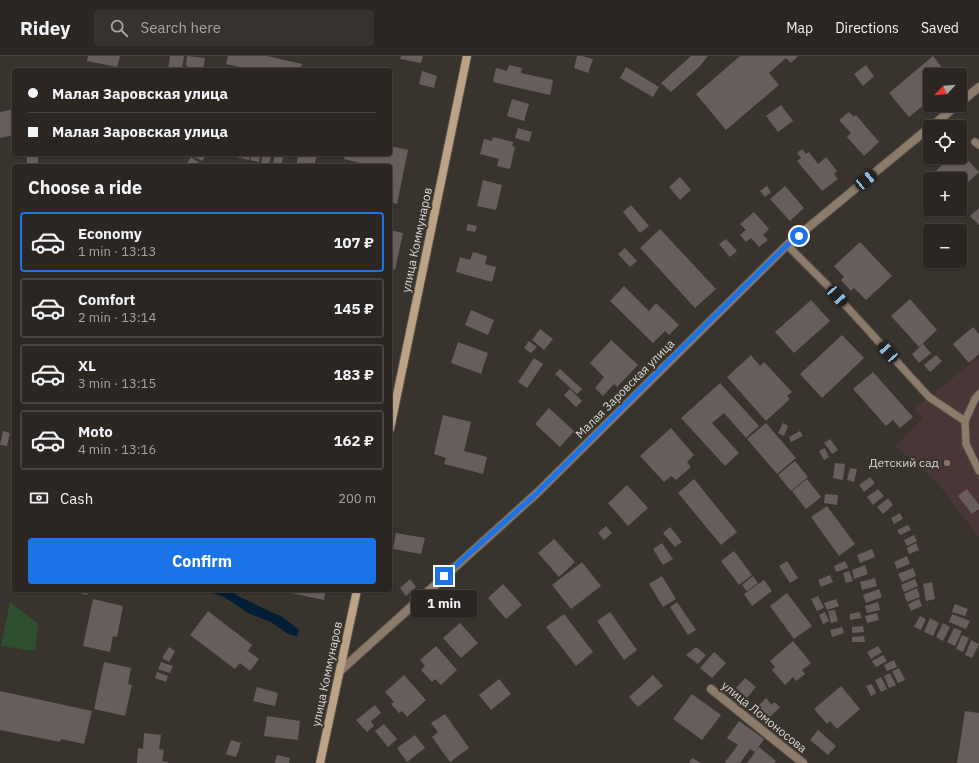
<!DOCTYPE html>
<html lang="en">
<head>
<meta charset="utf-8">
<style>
	body { margin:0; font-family:"IBM Plex Sans",sans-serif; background:#37322f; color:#f1f3f6; height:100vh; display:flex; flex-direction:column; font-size:15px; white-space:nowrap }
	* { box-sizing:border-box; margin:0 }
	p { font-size:13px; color:#a6a5a5 }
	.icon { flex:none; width:22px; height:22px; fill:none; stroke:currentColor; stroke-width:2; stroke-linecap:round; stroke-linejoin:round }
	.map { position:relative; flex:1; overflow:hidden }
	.panel { position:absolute; left:12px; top:108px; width:380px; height:428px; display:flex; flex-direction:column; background:#2b2622; border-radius:4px; box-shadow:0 1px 3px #0004,0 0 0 1px #474340 }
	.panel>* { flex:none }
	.guide { position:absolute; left:12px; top:12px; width:380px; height:88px; border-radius:4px; box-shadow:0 1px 3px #0004,0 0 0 1px #474340; display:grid; align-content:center; height:88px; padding:0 16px; background:#2b2622 }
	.needle { width:26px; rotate:244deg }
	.tools { position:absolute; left:923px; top:12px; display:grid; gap:8px }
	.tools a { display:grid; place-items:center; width:44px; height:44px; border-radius:4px; background:#2b2622; box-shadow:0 1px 3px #0004,0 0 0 1px #474340; font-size:20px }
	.end { position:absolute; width:18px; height:18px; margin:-9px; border:5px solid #1a73e8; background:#fff; box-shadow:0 0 0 2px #fff }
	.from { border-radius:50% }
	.bubble { position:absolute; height:28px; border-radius:4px; background:#2b2622; box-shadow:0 1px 3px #0004,0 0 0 1px #474340; font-size:13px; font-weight:700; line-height:28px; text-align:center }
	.car { position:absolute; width:12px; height:24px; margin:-12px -6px; border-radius:5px; box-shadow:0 0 3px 1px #0007; background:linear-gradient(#222 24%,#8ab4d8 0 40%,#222 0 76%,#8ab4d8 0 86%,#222 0) }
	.guide b { display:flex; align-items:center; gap:14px; height:38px; font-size:15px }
	.guide b+b { border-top:1px solid #474340 }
	.guide i { width:10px; height:10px; background:#f1f3f6 }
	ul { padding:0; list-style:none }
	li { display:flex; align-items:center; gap:12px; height:60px; margin:0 8px 6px; padding:0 8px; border:2px solid #474340; border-radius:4px }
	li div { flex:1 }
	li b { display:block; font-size:15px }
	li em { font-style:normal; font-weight:700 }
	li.selected { border-color:#1a73e8 }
	li>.icon { width:36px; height:36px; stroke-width:1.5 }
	h2 { padding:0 16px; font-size:18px; line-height:48px }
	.pay { display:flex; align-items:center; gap:10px; height:44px; padding:0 16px; font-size:15px }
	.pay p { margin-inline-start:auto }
	.primary-button { display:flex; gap:8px; margin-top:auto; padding:8px 16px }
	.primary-button a { flex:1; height:46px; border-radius:4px; background:#1a73e8; color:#fff; font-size:16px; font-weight:700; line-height:46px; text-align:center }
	header { display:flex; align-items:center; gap:24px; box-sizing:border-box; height:56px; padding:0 20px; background:#2b2622; border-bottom:1px solid #474340 }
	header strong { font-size:19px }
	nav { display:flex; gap:22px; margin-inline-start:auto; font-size:14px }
	.search { width:280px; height:36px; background:#37322f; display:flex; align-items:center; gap:10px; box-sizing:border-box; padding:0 14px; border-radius:4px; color:#a6a5a5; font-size:15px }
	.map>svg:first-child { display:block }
</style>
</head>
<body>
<header>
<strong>Ridey</strong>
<div class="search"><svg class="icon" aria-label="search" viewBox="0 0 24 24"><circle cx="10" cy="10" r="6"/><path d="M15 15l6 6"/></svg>Search here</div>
<nav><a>Map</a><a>Directions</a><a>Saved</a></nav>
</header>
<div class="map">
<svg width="979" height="707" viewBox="0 0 979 707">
	<rect width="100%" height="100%" fill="#39332e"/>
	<path fill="#4a3636" d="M979,301V481L936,425L895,390L923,363L914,353Z"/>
	<path fill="#2e502e" d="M10,546L38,568L35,595L1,590Z"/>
	<path fill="#001e36" d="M209,534H229L238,540L271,556L281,560L298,573L299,575L297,580H294L288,578L271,566L248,557L232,546L222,540L210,536Z"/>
	<path fill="#675d5c" d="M88,0H120L117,11L87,5Z
		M170,0H184L182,14H168Z
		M187,0L205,2L203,14L186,10Z
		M228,0H267L302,8L300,14H254L226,8Z
		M401,0H423L421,7L400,3Z
		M577,0H582L593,3L588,17L574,12Z
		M691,0H708L699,11L671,36L661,27Z
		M740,0H798L791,7L786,2L769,17L779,29L726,74L696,38Z
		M933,0L948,19H930V44L909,61L889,37Z
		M509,9L522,12L521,17L553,24L550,39L493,26L496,12L507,15Z
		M866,9L874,20L863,30L854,18Z
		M626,11L659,31L653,41L620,22Z
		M422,15L437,20L434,32L419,28Z
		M512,43L529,48L524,65L507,60Z
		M781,49L793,65L778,76L766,60Z
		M14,53V79L0,82V56Z
		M849,56L854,61L856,59L879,86L864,100L847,81L851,77L839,64Z
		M518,72L532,76L529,86L515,82Z
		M493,81L513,86L512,90L515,91L510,113L497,110L499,103L480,98L484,83L492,85Z
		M390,90L408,94L397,148L390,146V110H359L360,107L344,103L345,98H390Z
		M802,93L806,98L809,96L818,108L826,101L837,115L834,118L838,123L822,135L797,105L801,102L797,97Z
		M960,96L979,116L960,134V123H930L929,122L950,101H960Z
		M23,98H38V108H27V101H23Z
		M194,98H207L202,105L193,100Z
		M232,98H241L240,102L232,100Z
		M241,98H250L249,104L241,102Z
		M252,98H260L259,106L250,104Z
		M263,98H271L269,109L261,108Z
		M275,98H284L281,110L273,109Z
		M299,98H317L314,110H296Z
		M191,101L201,108L200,110H189L186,109Z
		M680,121L691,134L680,144L669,131Z
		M483,124L502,129L496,154L477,150Z
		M767,130L771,136L765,141L760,135Z
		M785,130L804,152L790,165L770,143Z
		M631,149L649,170L640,177L623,156Z
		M979,152V169L970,160Z
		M754,156L769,173L763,179L768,184L759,191L751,182L746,186L740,179L746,174L740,168Z
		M468,168L477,170L475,176L466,174Z
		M660,173L716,233L695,252L640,192Z
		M390,174L403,177L395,214L390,213Z
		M726,183L737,195L730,201L719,188Z
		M860,186L892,220L866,244L854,232L851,235L841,224L844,221L834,210Z
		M625,192L637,205L630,211L618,198Z
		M473,196L487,200L485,208L496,211L492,226L456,216L460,201L470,204Z
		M624,230L649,255L656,247L679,269L669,279L665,275L653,287L610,245Z
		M910,243L937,274L919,291L891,260Z
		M811,244L830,265L794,297L775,276Z
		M471,254L494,264L488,279L465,269Z
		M973,271L979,278V298L969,307L953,288Z
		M540,273L553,283L544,294L532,284Z
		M842,279L864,302L822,342L800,318Z
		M611,284L638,309L617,331L614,328L603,340L595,332L604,321L590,307Z
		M529,285L537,291L531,297L524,292Z
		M458,286L488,297L481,318L451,307Z
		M923,288L931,297L919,307L912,298Z
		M751,299L760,310L764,306L792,336L787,340L790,343L766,365L727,321Z
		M936,299L942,305L930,316L924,309Z
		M534,302L543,308L527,332L518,326Z
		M560,313L582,333L577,338L555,318Z
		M873,316L913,361L900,372L893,364L886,370L853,333Z
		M720,327L759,370L746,382L724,357L712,367L739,397L725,410L681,362Z
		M570,333L582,345L576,351L564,339Z
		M549,352L574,375L560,391L535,368Z
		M443,359L471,366L464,395L487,401L483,418L444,408L446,402L434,398Z
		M766,367L796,402L777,418L747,383Z
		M783,367L788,370L784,380L778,377Z
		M671,372L694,399L687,406L691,411L676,424L671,420L664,426L640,400Z
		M3,375L10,377L7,390L0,389Z
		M800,375L803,380L791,386L789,381Z
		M830,383L838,394L832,398L824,387Z
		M825,392L829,401L824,404L819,395Z
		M795,405L808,421L791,435L778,419Z
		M835,407L845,408L843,424L833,422Z
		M850,412L857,413L854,426L847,424Z
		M870,421L875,427L864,436L859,429Z
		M694,423L737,476L721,489L678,437Z
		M807,423L821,441L806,453L792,435Z
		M627,429L648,452L628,470L608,447Z
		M878,433L884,440L873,449L867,441Z
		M967,433L979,449V453L972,458L958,440Z
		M825,438L838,439L837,449L824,447Z
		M888,442L893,449L883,458L877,451Z
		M827,450L855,488L839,500L811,461Z
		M900,457L903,463L894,468L891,462Z
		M908,469L911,474L900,479L897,474Z
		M606,470L612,477L604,484L598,477Z
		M670,471L682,486L675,491L663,477Z
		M396,477L425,482L421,498L393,493Z
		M914,479L917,485L907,490L904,484Z
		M554,483L575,506L559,521L538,497Z
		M662,487L673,503L663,509L653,493Z
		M916,487L919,494L909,498L907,492Z
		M872,493L875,501L860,507L857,499Z
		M734,495L752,519L739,529L721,505Z
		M907,500L910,508L897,513L894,506Z
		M787,505L798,522L790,527L779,510Z
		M845,505L848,512L836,516L834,510Z
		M582,506L601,530L571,553L552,529Z
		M865,509L868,518L854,523L852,514Z
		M913,512L916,520L902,526L898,518Z
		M849,515L853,525L846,527L843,517Z
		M830,519L833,526L821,531L818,524Z
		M662,520L676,543L663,551L649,528Z
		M753,520L758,527L747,535L742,529Z
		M875,522L877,530L862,534L860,526Z
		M410,523L416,531L406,540L400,532Z
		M915,523L918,530L904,536L901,529Z
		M764,524L772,535L752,550L744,538Z
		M932,526L935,543L926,545L923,528Z
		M503,528L522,549L506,563L488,542Z
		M917,532L920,541L907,546L904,538Z
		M879,533L882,541L866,547L863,539Z
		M68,534H88L87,539Z
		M277,534H326L324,544Z
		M787,537L812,570L794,583L770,550Z
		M818,540L824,552L817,555L811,543Z
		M93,543L123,550L117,581L113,580L110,596L83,590Z
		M836,543L839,550L827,554L824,547Z
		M919,543L922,550L911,555L908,548Z
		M677,546L696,574L688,579L670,551Z
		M878,546L880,554L867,557L865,550Z
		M955,548L968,553L965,560L952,556Z
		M835,554L838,565L831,567L828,555Z
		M208,555L252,589L248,595L259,603L250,615L240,607L235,613L190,579Z
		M610,556L637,594L624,604L597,565Z
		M825,556L829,565L823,568L819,559Z
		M860,556L861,562L850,564V558Z
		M877,557L879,564L867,567L865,560Z
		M564,558L593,596L576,610L546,571Z
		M952,558L970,565L966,573L949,566Z
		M920,560L926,563L921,574L914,571Z
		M930,562L939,567L933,580L924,576Z
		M460,567L478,587L461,602L443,582Z
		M943,567L950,571L943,585L936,581Z
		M863,570L864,576L852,577V571Z
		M842,571L844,577L832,581L830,574Z
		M954,572L962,575L955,590L947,586Z
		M962,579L969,582L963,596L956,593Z
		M864,580L865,586H852V581Z
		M971,584L979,588L972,602L965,599Z
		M793,585L811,607L802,614L805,618L796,625L793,621L785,629L772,614L775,611L770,605Z
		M436,590L457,614L441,629L435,623L432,626L421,614L425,610L420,604Z
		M878,590L882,596L871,603L867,596Z
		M169,591L175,595L169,606L162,602Z
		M696,591L706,599L698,608L686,599Z
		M714,596L726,607L712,622L700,612Z
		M883,599L887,605L876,611L872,605Z
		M894,604L897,611L887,615L884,609Z
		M104,606L131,612L128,628L132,629L125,660L94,653Z
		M161,606L173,610L170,617L158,613Z
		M899,612L905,624L898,627L892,615Z
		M157,616L168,620L166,626L155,622Z
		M890,617L896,629L889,632L884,620Z
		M404,619L426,644L407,661L402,655L399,657L391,648L394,646L385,636Z
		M653,619L663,630L638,651L629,641Z
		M881,621L887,633L881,636L875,624Z
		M745,622L756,631L747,642L736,632Z
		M499,623L511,638L491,654L479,639Z
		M872,628L876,637L871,640L866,630Z
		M841,630L860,653L837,673L830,665L827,668L814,653Z
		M257,631L278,637L275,650L253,645Z
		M0,635L92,655L84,688L61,683L60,686L0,674Z
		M692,638L721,659L702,684L673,663Z
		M766,642L772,649L774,646L780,651L770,661L758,650Z
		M375,649L381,657L371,665L374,670L367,676L356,664Z
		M965,655L979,657V707H957Z
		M445,658L469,692L450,706L432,681L438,676L431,667Z
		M267,660L300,665L298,684L264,680Z
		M739,665L764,683L755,696L750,693L740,707H726L725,706L738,689L727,682Z
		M384,668L397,683L388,691L375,675Z
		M818,674L836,690L828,699L810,684Z
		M144,677L161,679L159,693L164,694L162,705L168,706V707H137L138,692L143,693Z
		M415,679L425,692L407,706L397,692Z
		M231,684L241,687L236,701L226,698Z
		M759,691L776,705L774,707H747Z
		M277,699L290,702L289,707H275Z
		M692,702L701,707H689Z"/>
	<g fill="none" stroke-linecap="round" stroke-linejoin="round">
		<defs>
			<path id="lane" d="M975,86L979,89
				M787,189L827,229L929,341L965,365
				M979,338L975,343L965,365L966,388L979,415"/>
			<path id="street" d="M960,47L979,31
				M931,71L957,49
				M340,615L537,437L661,314L787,189L930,71
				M711,633L803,707"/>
			<path id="secondary" d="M390,373L467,0
				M320,707L357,534"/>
		</defs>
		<use href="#lane" stroke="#56514c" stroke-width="9"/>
		<use href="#street" stroke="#56514c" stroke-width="10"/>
		<use href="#secondary" stroke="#56514c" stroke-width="10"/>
		<use href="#lane" stroke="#8c7b69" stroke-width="7"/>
		<use href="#street" stroke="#8c7b69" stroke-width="8"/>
		<use href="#secondary" stroke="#bda386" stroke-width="8"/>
	</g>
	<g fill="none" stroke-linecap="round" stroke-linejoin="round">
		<path stroke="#1a73e8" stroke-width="5" d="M444,520L537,437L671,303L787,189L799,180"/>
	</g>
	<circle fill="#8d6e63" stroke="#39332e" stroke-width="1.5" cx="947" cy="407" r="4"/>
	<g text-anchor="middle" stroke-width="4" stroke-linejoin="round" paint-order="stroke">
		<g font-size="12" fill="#dcd8d5" stroke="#39332e">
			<text transform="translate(417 184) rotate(-78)" y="4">улица Коммунаров</text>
			<text transform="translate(625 333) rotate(-45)" y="4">Малая Заровская улица</text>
			<text transform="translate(327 618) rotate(-78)" y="4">улица Коммунаров</text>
			<text transform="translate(764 661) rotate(39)" y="4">улица Ломоносова</text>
		</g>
		<g font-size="12" fill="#dcd8d5" stroke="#39332e" text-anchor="end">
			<text x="939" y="411">Детский сад</text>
		</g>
	</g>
</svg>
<div class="tools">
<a><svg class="needle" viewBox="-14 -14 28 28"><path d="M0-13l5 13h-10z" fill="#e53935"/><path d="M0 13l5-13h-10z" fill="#a6a5a5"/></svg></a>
<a><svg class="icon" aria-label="locate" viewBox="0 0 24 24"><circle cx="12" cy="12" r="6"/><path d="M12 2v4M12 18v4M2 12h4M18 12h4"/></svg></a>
<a>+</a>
<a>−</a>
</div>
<i class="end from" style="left:799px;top:180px"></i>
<i class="end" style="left:444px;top:520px"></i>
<div class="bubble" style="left:411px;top:534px;width:66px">1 min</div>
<i class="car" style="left:866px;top:124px;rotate:51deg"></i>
<i class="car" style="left:837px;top:240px;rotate:138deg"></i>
<i class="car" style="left:888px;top:296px;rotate:318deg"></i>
<div class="guide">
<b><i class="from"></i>Малая Заровская улица</b>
<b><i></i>Малая Заровская улица</b>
</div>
<section class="panel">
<h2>Choose a ride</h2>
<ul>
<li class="selected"><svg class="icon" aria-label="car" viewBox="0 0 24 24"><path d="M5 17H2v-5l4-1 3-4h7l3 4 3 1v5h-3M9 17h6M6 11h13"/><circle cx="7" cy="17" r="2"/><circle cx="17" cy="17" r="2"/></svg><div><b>Economy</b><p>1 min · 13:13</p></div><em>107 ₽</em></li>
<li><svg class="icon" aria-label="car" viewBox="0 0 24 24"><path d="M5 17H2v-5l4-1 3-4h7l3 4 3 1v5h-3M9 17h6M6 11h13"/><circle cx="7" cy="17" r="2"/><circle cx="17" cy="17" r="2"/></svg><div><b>Comfort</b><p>2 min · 13:14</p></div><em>145 ₽</em></li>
<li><svg class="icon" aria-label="car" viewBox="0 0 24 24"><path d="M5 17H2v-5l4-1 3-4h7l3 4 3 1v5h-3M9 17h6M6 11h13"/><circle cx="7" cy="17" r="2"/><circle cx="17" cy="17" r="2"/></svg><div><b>XL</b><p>3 min · 13:15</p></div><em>183 ₽</em></li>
<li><svg class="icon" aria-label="car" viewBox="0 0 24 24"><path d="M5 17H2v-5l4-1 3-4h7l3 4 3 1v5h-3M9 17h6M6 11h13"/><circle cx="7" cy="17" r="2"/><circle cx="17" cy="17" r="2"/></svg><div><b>Moto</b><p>4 min · 13:16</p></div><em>162 ₽</em></li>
</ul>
<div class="pay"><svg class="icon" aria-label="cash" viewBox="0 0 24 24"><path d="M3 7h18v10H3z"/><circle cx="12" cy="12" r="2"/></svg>Cash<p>200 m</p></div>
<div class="primary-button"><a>Confirm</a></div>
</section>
</div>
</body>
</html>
